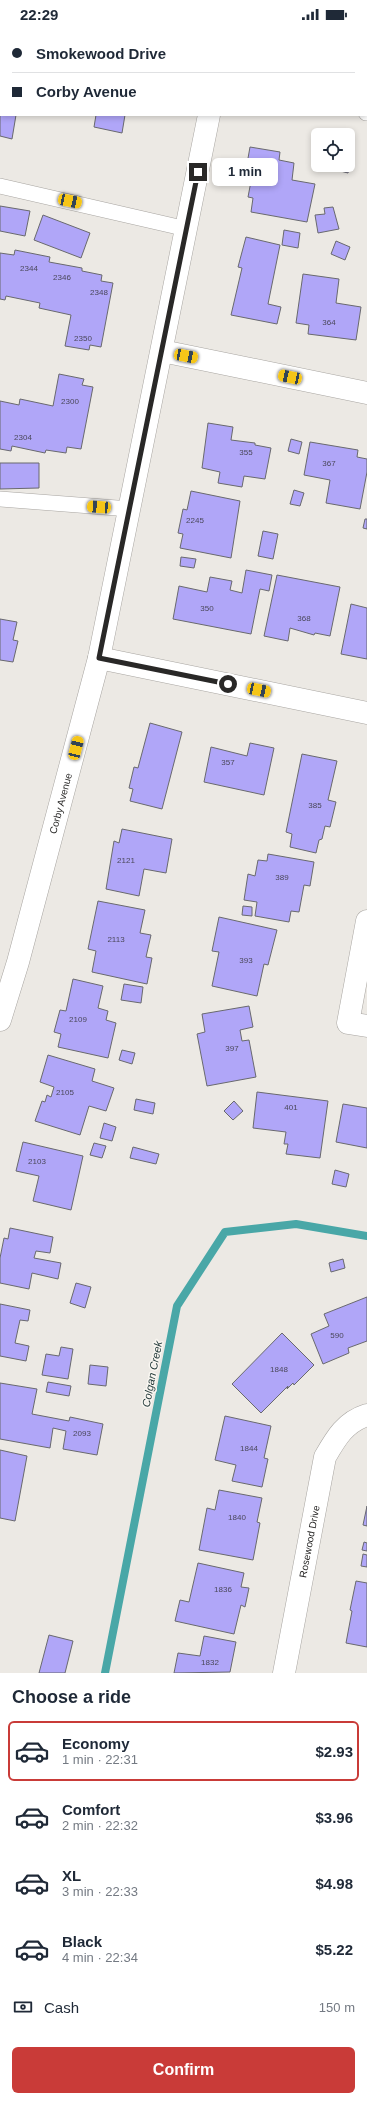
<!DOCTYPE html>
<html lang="en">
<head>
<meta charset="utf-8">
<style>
	body { margin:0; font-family:Helvetica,sans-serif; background:#f6f6f7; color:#1f2937; height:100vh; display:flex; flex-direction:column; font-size:15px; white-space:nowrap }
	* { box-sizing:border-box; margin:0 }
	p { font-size:13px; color:#747a83 }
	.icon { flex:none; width:22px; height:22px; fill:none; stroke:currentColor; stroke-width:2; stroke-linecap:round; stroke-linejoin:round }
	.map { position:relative; height:1645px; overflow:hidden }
	.panel { display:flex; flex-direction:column; background:#fff; flex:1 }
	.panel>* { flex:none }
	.banner { position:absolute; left:0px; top:0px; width:367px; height:88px; box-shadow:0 2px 6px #0003; display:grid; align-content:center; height:88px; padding:0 12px; background:#fff }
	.tools { position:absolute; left:311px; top:100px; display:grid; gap:8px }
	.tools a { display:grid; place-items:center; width:44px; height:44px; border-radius:6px; background:#fff; box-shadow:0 2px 6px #0003; font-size:20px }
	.end { position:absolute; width:18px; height:18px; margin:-9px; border:5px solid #292827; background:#fff; box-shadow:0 0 0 2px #fff }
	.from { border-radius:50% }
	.bubble { position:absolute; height:28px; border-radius:6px; background:#fff; box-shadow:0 2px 6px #0003; font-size:13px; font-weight:700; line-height:28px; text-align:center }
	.car { position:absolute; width:12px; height:24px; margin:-12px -6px; border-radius:5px; box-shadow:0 0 3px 1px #0007; background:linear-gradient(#f5c518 24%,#345 0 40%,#f5c518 0 76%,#345 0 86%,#f5c518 0) }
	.banner b { display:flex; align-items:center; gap:14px; height:38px; font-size:15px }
	.banner b+b { border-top:1px solid #e0e1e3 }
	.banner i { width:10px; height:10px; background:#1f2937 }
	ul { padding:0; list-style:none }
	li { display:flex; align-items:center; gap:12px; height:60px; margin:0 8px 6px; padding:0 4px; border:2px solid transparent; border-radius:6px }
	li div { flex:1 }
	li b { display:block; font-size:15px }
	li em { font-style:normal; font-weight:700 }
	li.active { border-color:#c93b38 }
	li>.icon { width:36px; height:36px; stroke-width:1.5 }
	h2 { padding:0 12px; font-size:18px; line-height:48px }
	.pay { display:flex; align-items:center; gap:10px; height:44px; padding:0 12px; font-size:15px }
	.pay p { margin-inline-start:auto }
	.primary-button { display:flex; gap:8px; margin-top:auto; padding:8px 12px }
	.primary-button a { flex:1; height:46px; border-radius:6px; background:#c93b38; color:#fff; font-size:16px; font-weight:700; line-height:46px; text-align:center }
	.status { display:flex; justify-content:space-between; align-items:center; height:28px; padding:0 20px; background:#fff; direction:ltr }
	.status svg { height:11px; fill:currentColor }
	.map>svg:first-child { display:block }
</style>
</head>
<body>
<div class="status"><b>22:29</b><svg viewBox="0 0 49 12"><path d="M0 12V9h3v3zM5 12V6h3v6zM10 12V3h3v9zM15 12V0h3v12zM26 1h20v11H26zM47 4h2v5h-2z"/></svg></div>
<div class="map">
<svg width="367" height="1645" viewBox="0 0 367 1645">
	<rect width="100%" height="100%" fill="#ece9e4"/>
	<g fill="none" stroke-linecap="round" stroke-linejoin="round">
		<path stroke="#49a7a7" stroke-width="8" d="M105,1645L177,1278L225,1204L296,1196L367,1208"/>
	</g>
	<path fill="#b0a6f8" stroke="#69696e" d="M35,0H69L35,1Z
		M285,0H332L285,1Z
		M0,83L1,87H16L12,111L0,108Z
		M96,87H125L122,105L94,99Z
		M348,118L354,120L348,145L325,139L326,137H348Z
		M250,119L280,124L279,132L294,135L292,152L315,156L307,194L251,184L253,170L248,169L252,148L245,147Z
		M0,178L30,183L25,208L0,203Z
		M333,179L339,201L318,205L315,187L325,186L324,180Z
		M43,187L90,205L81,230L34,212Z
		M284,202L300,205L298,220L282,217Z
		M246,209L280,217L268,276L281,279L277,296L231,287L242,240L238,239Z
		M336,213L350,219L345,232L331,226Z
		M15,222L50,229L49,234L82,240V243L102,247L101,253L113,255L101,319L90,317L89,322L65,318L71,287L39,280L40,275L6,268L5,272L0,271V225L14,227Z
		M303,246L339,251L336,275L361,279L356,312L308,306L309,297L296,295Z
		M59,346L84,351L82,357L93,359L81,421L67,419L66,425L46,422L45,425L12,418L11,423L0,421V373L19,377L20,371L53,378Z
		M208,395L233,399L231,412L255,415V417L271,420L265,451L244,448L242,459L218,455L220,444L202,440Z
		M291,411L302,414L299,426L288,423Z
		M310,414L358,422L357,429L367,431V444L360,481L326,475L330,452L304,447Z
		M0,435H39V460L0,461Z
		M294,462L304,465L300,478L290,476Z
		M191,463L240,473L231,530L180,520L183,506L178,505L183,481L187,482Z
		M365,491H367V501L363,500Z
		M263,503L278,506L273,531L258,528Z
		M181,529L196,531L194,540L180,538Z
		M246,542L272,547L269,563L260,561L251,606L173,591L179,558L207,564L210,549L232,553L230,562L242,565Z
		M277,547L340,559L330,608L315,605L314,607L290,600L288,613L264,608Z
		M351,576L367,580V631L341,626Z
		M0,591L17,594L13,612L18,613L13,634L0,632Z
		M150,695L182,704L162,781L130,773L133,761L129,760L134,739L138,740Z
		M250,715L274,720L264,767L204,754L211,719L247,728Z
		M302,726L337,733L328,772L336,774L330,799L325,798L322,811L319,812L316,825L290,819L292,806L286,804Z
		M122,801L172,811L166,845L144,841L139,868L106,861L114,813L119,815Z
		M268,826L314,834L310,858L304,857L299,884L291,883L289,894L255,888L257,874L244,872L248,846L255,848L258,832L267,833Z
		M98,873L145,882L140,905L151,907L146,929L152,930L147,956L92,944L96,923L88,921Z
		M243,878L252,879V888L242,887Z
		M219,889L277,902L268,937L264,936L257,968L212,958L219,924L212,923Z
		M73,951L103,958L98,980L108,983L106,992L116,995L108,1030L58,1019L61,1006L54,1004L60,982L66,983Z
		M124,956L143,959L141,975L121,972Z
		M249,978L253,999L240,1002L242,1013L249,1012L256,1049L207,1058L197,1006L205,1004L202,986Z
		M122,1022L135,1025L132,1036L119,1032Z
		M48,1027L95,1041L92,1053L114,1060L106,1083L89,1078L80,1107L35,1093L42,1073L45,1074L47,1067L51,1069L54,1059L40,1054Z
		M257,1064L328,1073L320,1130L286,1126L288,1116H284L286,1104L253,1100Z
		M136,1071L155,1075L153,1086L134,1082Z
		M234,1073L243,1083L233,1092L224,1083Z
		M343,1076L367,1080V1120L336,1114Z
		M104,1095L116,1099L112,1113L100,1110Z
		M23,1114L83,1128L71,1182L33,1173L39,1148L16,1143Z
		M94,1115L106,1118L102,1130L90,1127Z
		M133,1119L159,1126L156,1136L130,1130Z
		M335,1142L349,1146L346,1159L332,1156Z
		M10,1200L53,1209L50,1225L36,1223L34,1230L61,1235L58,1251L32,1245L29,1261L0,1255V1230L4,1210L8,1211Z
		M343,1231L345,1240L331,1244L329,1235Z
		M76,1255L91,1259L85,1280L70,1275Z
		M367,1269V1313L348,1320L349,1325L323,1336L311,1306L329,1298L324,1286Z
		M0,1276L30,1282L28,1293L20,1292L15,1315L29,1318L26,1333L0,1328Z
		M282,1305L314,1337L294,1357L293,1355L287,1361L288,1358L261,1385L232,1356Z
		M61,1319L73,1321L68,1351L42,1347L46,1326L59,1328Z
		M90,1337L108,1339L106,1358L88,1356Z
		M48,1354L71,1358L69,1368L46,1364Z
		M0,1355L37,1361L32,1386L69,1393L70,1389L103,1396L97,1427L63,1421L66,1403L53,1400L50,1420L0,1411Z
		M225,1388L271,1398L264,1430L268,1431L262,1459L232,1453L236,1437L215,1432Z
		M0,1422L27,1428L15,1493L0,1490Z
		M219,1462L262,1470L257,1494L260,1495L253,1532L199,1522L207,1480L215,1482Z
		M367,1478V1498L363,1497Z
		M364,1514L367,1515V1523L362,1522Z
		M363,1526L367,1527V1539L361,1538Z
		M198,1535L244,1545L241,1559L249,1560L245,1579L241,1577L234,1606L175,1593L180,1572L189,1574Z
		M356,1553L367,1555V1619L346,1615L352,1583L350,1582Z
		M49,1607L73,1613L65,1645H39Z
		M204,1608L236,1614L230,1644L174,1645L178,1625L200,1628Z"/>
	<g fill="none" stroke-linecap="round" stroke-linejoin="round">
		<defs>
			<path id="lane" d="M366,85H367
				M0,158L187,201
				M0,471L130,481"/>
			<g id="street">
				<path d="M162,323L367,365"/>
				<path d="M99,630L367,685"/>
				<path d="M367,893L348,995L367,998"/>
				<path id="s1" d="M284,1645L325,1429C336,1410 345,1394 367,1387"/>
			</g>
			<g id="secondary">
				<path d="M226,1V0"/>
				<path id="s2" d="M0,992L18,934L99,630L209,87"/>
			</g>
		</defs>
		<use href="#lane" stroke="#a8a5a1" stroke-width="16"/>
		<use href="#street" stroke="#a8a5a1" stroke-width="23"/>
		<use href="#secondary" stroke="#a8a5a1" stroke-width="23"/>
		<use href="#lane" stroke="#fff" stroke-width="15"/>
		<use href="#street" stroke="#fff" stroke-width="22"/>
		<use href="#secondary" stroke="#fff" stroke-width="22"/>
	</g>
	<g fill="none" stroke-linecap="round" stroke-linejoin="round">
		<path stroke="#292827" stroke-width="5" d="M198,144L99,630L228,656"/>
	</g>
	<g text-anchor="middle" stroke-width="3" stroke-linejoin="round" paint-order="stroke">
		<g font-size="8" fill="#4b485b">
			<text x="29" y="243">2344</text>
			<text x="62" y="252">2346</text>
			<text x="99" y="267">2348</text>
			<text x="329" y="297">364</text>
			<text x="83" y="313">2350</text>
			<text x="70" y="376">2300</text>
			<text x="23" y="412">2304</text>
			<text x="246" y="427">355</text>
			<text x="329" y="438">367</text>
			<text x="195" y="495">2245</text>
			<text x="207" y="583">350</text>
			<text x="304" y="593">368</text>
			<text x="228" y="737">357</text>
			<text x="315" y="780">385</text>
			<text x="126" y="835">2121</text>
			<text x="282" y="852">389</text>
			<text x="116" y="914">2113</text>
			<text x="246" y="935">393</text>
			<text x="78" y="994">2109</text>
			<text x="232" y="1023">397</text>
			<text x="65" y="1067">2105</text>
			<text x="291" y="1082">401</text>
			<text x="37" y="1136">2103</text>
			<text x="337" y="1310">590</text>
			<text x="279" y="1344">1848</text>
			<text x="82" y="1408">2093</text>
			<text x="249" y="1423">1844</text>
			<text x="237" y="1492">1840</text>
			<text x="223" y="1564">1836</text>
			<text x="210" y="1637">1832</text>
		</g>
		<g font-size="10" fill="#292827" stroke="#f9f6f1">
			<text dy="4" stroke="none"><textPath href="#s2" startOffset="225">Corby Avenue</textPath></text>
			<text dy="4" stroke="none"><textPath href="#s1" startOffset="134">Rosewood Drive</textPath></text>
		</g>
		<g font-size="11" font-style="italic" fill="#1e3535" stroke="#f9f6f1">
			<text transform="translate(152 1346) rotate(-79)" y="4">Colgan Creek</text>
		</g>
	</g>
</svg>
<div class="tools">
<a><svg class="icon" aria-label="locate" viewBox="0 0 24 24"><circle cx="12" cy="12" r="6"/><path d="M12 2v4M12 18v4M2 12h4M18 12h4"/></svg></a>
</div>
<i class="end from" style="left:228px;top:656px"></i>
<i class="end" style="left:198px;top:144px"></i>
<div class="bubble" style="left:212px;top:130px;width:66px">1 min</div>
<i class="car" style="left:70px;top:173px;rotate:102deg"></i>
<i class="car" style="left:186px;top:328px;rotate:101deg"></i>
<i class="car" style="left:290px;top:349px;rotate:282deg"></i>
<i class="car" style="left:99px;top:479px;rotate:274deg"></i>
<i class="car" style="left:259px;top:662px;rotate:102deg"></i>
<i class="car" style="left:76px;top:720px;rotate:14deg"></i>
<div class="banner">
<b><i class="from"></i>Smokewood Drive</b>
<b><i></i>Corby Avenue</b>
</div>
</div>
<section class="panel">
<h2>Choose a ride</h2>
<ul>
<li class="active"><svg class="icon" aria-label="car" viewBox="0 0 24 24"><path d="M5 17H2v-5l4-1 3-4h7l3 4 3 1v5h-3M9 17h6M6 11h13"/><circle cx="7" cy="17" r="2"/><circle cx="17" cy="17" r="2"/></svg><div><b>Economy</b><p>1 min · 22:31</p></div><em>$2.93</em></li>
<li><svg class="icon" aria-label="car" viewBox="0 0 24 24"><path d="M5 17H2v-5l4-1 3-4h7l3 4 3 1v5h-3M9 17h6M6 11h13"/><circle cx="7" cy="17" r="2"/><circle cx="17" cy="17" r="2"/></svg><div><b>Comfort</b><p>2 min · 22:32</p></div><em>$3.96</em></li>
<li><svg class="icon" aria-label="car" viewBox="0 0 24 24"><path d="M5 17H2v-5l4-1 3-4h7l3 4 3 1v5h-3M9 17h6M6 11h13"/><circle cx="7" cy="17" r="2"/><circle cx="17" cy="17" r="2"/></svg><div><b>XL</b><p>3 min · 22:33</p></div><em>$4.98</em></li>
<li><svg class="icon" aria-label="car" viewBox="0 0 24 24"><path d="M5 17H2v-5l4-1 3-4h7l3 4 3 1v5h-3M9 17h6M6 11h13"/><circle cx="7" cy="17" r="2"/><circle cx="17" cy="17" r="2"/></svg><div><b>Black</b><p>4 min · 22:34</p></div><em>$5.22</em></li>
</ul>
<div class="pay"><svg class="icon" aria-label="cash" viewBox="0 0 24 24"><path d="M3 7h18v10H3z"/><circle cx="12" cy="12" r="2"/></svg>Cash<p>150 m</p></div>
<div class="primary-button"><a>Confirm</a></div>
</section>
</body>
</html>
